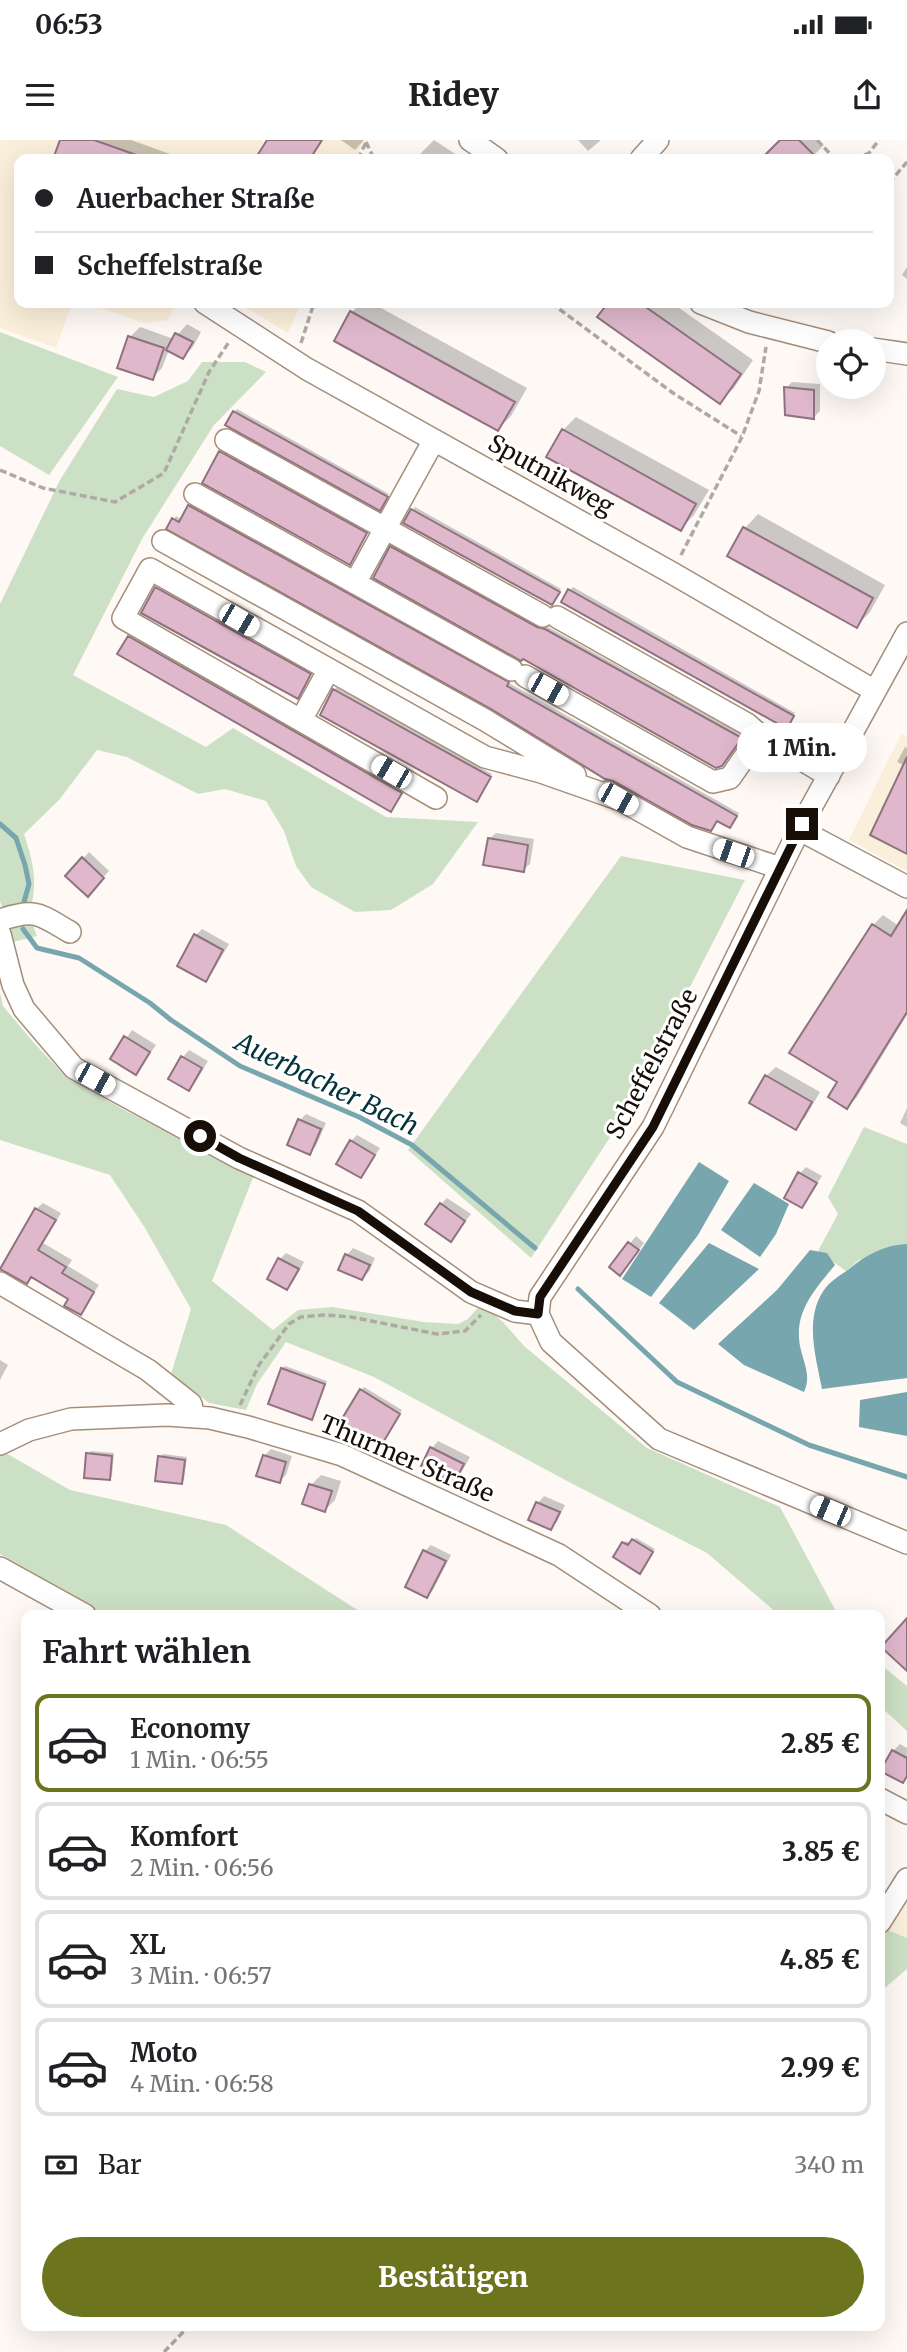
<!DOCTYPE html>
<html lang="de">
<head>
<meta charset="utf-8">
<style>
	body { margin:0; font-family:Merriweather,serif; background:#f6f6f6; color:#202124; height:100vh; display:flex; flex-direction:column; font-size:26px; white-space:nowrap }
	* { box-sizing:border-box; margin:0 }
	p { font-size:23px; color:#757577 }
	.icon { flex:none; width:38px; height:38px; fill:none; stroke:currentColor; stroke-width:2; stroke-linecap:round; stroke-linejoin:round }
	.map { position:relative; flex:1; overflow:hidden }
	.sheet { position:absolute; left:21px; top:1470px; width:864px; height:721px; display:flex; flex-direction:column; background:#fff; border-radius:14px; box-shadow:0 7px 28px #0002 }
	.sheet>* { flex:none }
	.hud { position:absolute; left:14px; top:14px; width:880px; height:154px; border-radius:14px; box-shadow:0 7px 28px #0002; display:grid; align-content:center; height:154px; padding:0 21px; background:#fff }
	.tools { position:absolute; left:816px; top:189px; display:grid; gap:14px }
	.tools a { display:grid; place-items:center; width:70px; height:70px; border-radius:50%; background:#fff; box-shadow:0 7px 28px #0002; font-size:35px }
	.end { position:absolute; width:32px; height:32px; margin:-16px; border:9px solid #170f07; background:#fff; box-shadow:0 0 0 4px #fff }
	.from { border-radius:50% }
	.bubble { position:absolute; height:49px; border-radius:24px; background:#fff; box-shadow:0 7px 28px #0002; font-size:23px; font-weight:800; line-height:49px; text-align:center }
	.car { position:absolute; width:21px; height:42px; margin:-21px -10px; border-radius:9px; box-shadow:0 0 5px 2px #0007; background:linear-gradient(#fff 24%,#345 0 40%,#fff 0 76%,#345 0 86%,#fff 0) }
	.hud b { display:flex; align-items:center; gap:24px; height:66px; font-size:26px }
	.hud b+b { border-top:2px solid #e0e0e0 }
	.hud i { width:18px; height:18px; background:#202124 }
	ul { padding:0; list-style:none }
	li { display:flex; align-items:center; gap:21px; height:98px; margin:0 14px 10px; padding:0 7px; border:4px solid #e0e0e0; border-radius:14px }
	li div { flex:1 }
	li b { display:block; font-size:26px }
	li em { font-style:normal; font-weight:800 }
	li.active { border-color:#6c751e }
	li>.icon { width:63px; height:63px; stroke-width:1.5 }
	h2 { padding:0 21px; font-size:32px; line-height:84px }
	.pay { display:flex; align-items:center; gap:18px; height:77px; padding:0 21px; font-size:26px }
	.pay p { margin-inline-start:auto }
	.action { display:flex; gap:14px; margin-top:auto; padding:14px 21px }
	.action a { flex:1; height:80px; border-radius:42px; background:#6c751e; color:#fff; font-size:28px; font-weight:800; line-height:80px; text-align:center }
	.status { display:flex; justify-content:space-between; align-items:center; height:49px; padding:0 35px; background:#fff; direction:ltr }
	.status svg { height:19px; fill:currentColor }
	header { display:flex; justify-content:space-between; align-items:center; height:91px; padding:0 21px; background:#fff; font-size:32px; font-weight:800 }
	.map>svg:first-child { display:block }
</style>
</head>
<body>
<div class="status"><b>06:53</b><svg viewBox="0 0 49 12"><path d="M0 12V9h3v3zM5 12V6h3v6zM10 12V3h3v9zM15 12V0h3v12zM26 1h20v11H26zM47 4h2v5h-2z"/></svg></div>
<header><svg class="icon" aria-label="menu" viewBox="0 0 24 24"><path d="M4 6h16M4 12h16M4 18h16"/></svg>Ridey<svg class="icon" aria-label="share" viewBox="0 0 24 24"><path d="M12 15V3M7 8l5-5 5 5M5 13v7h14v-7"/></svg></header>
<div class="map">
<svg width="907" height="2212" viewBox="0 0 907 2212">
	<rect width="100%" height="100%" fill="#fef9f5"/>
	<path fill="#faefda" d="M0,0H264L254,19H19V163H72L56,208L0,188Z
		M267,0H364L356,19H255Z
		M86,163H176L168,180L144,183Z
		M238,163H301L288,193Z
		M901,594L907,597V731L849,700Z
		M907,1749V1798L885,1788Z"/>
	<path fill="#cce0c5" d="M0,192L118,237L49,335L0,306Z
		M202,222H245L266,232L214,285L142,399L73,535L206,607L233,588L386,677L478,682L433,744L391,770L355,772L311,747L296,726L284,691L266,661L225,649L198,654L127,617L97,610L59,660L24,694C30,712 35,729 34,748C32,773 27,771 37,796L13,802L0,761V464L60,340L117,249L154,257L188,241Z
		M621,716L745,740L622,979L531,1118L408,1010Z
		M0,853L3,866L34,903L66,937L128,972L254,1035L212,1141L273,1190L298,1170L332,1167L424,1182L458,1184L468,1179L481,1164L503,1182L524,1206L647,1308L780,1367L838,1475H779L707,1413L569,1342L374,1237L286,1202L257,1244L246,1270L209,1263L171,1234L191,1169L145,1088L110,1035L0,1000Z
		M864,987L907,1004V1104L859,1120L846,1131L818,1111L838,1074L828,1057Z
		M4,1312L70,1350L226,1385L365,1475H104L0,1414V1314Z
		M880,1524L907,1546V1591L880,1566Z
		M886,1789L907,1798V1829L880,1852V1793Z"/>
	<path fill="#77a6ae" d="M699,1022L729,1041L698,1095L651,1157L622,1139Z
		M754,1043L789,1064L776,1094L760,1117L721,1090Z
		M709,1103L759,1129L694,1190L659,1163Z
		M907,1104V1238L822,1249C816,1217 804,1179 824,1150C830,1141 841,1135 849,1129C866,1115 884,1105 907,1104Z
		M810,1110L827,1113L835,1125C817,1147 797,1168 799,1198C800,1218 813,1233 804,1252L744,1225L718,1204L777,1150Z
		M907,1252V1296L859,1287L860,1260Z"/>
	<path fill="#0003" d="M61,0H131L184,19H54Z
		M341,0H364L355,10Z
		M434,0L463,19H415Z
		M578,0H601L588,11Z
		M783,0H818L824,5L810,19H763Z
		M907,127V139L902,135Z
		M361,163H372L527,248L511,276L498,289L352,172Z
		M610,163H672L753,220L734,248L720,261L600,177Z
		M187,184L201,192L193,207L183,217L169,210L162,228L152,238L130,197L140,187L174,199Z
		M792,242L820,244V271L813,278L786,248Z
		M237,269L389,354L382,366L234,272Z
		M576,277L709,350L694,375L681,389L563,290Z
		M223,309L369,390L352,420L220,312Z
		M193,364L511,539L509,543L739,673L733,683L492,567L169,388L176,376L183,380Z
		M415,367L561,449L553,461L412,370Z
		M758,374L885,445L870,472L857,486L729,416L745,388Z
		M394,405L540,485L548,487L743,595L725,621L523,517L392,407Z
		M159,445L313,531L300,554L157,448Z
		M573,447L795,573L789,584L570,450Z
		M132,494L403,650L393,667L129,497Z
		M337,547L492,634L480,657L334,550Z
		M905,607L907,608V712L905,626L897,622Z
		M496,693L534,699L530,724L523,730L489,699Z
		M89,712L109,731L88,754L67,736Z
		M907,774V875L857,957L847,967L839,942L873,785L883,775L899,786Z
		M202,789L229,804L212,833L206,840L196,795Z
		M132,890L156,905L136,933L113,918Z
		M189,910L208,921L195,943L189,949L170,939L183,917Z
		M776,927L820,952L805,978L795,988L766,936Z
		M907,968V987L900,983Z
		M306,974L326,983L316,1006L309,1013L300,980Z
		M357,995L380,1008L361,1036L351,1001Z
		M806,1027L822,1036L802,1066L800,1033Z
		M447,1058L471,1074L451,1100L441,1064Z
		M43,1063L61,1073L43,1103L72,1120L68,1126L99,1145L80,1173L70,1159L32,1136L27,1141L36,1069Z
		M636,1096L644,1103L626,1127H611Z
		M353,1108L375,1118L369,1132L362,1138L340,1129L347,1115Z
		M286,1113L304,1122L293,1142L287,1148L269,1138L280,1119Z
		M0,1220L8,1225L0,1240Z
		M285,1226L327,1241L312,1278L282,1228Z
		M364,1247L402,1270L383,1302L361,1250Z
		M438,1301L470,1317L460,1335L454,1341L423,1325L432,1308Z
		M271,1309L292,1316L286,1335L279,1341L264,1316Z
		M91,1311L114,1313L112,1336L109,1339L88,1314Z
		M163,1314L187,1317L184,1340L181,1343L160,1317Z
		M321,1335L341,1341L335,1360L325,1370L311,1345Z
		M544,1356L565,1365L557,1382L551,1388L531,1379L538,1363Z
		M636,1398L655,1409L642,1429L624,1403L626,1401L631,1403Z
		M431,1405L451,1415L433,1450L427,1456L425,1411Z
		M900,1604L907,1608V1637L902,1641L883,1631L893,1611Z"/>
	<g fill="none" stroke-linecap="round" stroke-linejoin="round">
		<path stroke="#77a6ae" stroke-width="5" d="M0,684L16,698L25,725L29,744L22,769
			M23,789L37,808L79,818L150,863L171,880L240,926L359,977L412,1005L535,1108
			M578,1149L677,1242L809,1305L907,1337"/>
	</g>
	<path fill="#dfb8cb" stroke="#8e7280" stroke-width="2" d="M60,0H94L142,17V19H53Z
		M267,0H322L310,19H255Z
		M780,0H799L818,19H761Z
		M608,163H640L741,234L720,264L597,177Z
		M350,171L515,262L498,291L334,201Z
		M175,193L193,202L183,219L166,210Z
		M128,196L164,208L153,240L117,228Z
		M784,247L814,250V279L785,275Z
		M233,271L388,357L380,371L225,285Z
		M562,289L696,364L681,391L546,317Z
		M219,311L367,393L350,425L202,343Z
		M188,365L509,542L507,546L737,676L730,688L717,681L711,691L692,685L613,641L605,639L491,569L166,389L172,378L179,382Z
		M411,369L560,452L552,465L403,383Z
		M743,387L873,458L857,488L727,416Z
		M390,406L537,487L545,489L742,598L722,626L716,628L523,519L521,521L373,438Z
		M155,447L311,534L298,559L141,473Z
		M568,449L794,576L787,589L561,462Z
		M128,496L402,653L391,672L117,514Z
		M333,549L491,637L477,662L320,575Z
		M907,617V714L870,695Z
		M488,698L528,705L524,732L483,725Z
		M82,717L104,738L88,757L65,736Z
		M907,770V872L847,969L828,957L837,942L789,913L872,784L891,796Z
		M194,794L223,810L206,842L177,826Z
		M124,896L150,912L136,935L110,919Z
		M181,916L202,928L189,951L168,939Z
		M765,935L812,962L796,990L749,963Z
		M298,979L321,989L310,1015L287,1005Z
		M350,1000L375,1015L361,1038L336,1024Z
		M798,1032L817,1043L802,1068L784,1058Z
		M440,1063L465,1081L451,1102L425,1084Z
		M35,1068L56,1080L38,1110L66,1127L62,1133L94,1152L81,1175L64,1166L68,1159L31,1137L27,1144L0,1129Z
		M628,1102L639,1110L620,1136L609,1127Z
		M345,1114L370,1125L362,1140L338,1130Z
		M278,1118L299,1129L287,1150L267,1139Z
		M281,1228L325,1244L312,1280L268,1264Z
		M360,1249L400,1274L381,1306L340,1282Z
		M430,1307L464,1324L454,1343L421,1326Z
		M86,1313L112,1316L110,1340L84,1338Z
		M263,1315L286,1322L280,1343L256,1336Z
		M158,1316L185,1320L182,1344L155,1341Z
		M309,1344L332,1351L325,1372L302,1364Z
		M536,1362L560,1372L551,1390L528,1380Z
		M632,1399L653,1412L640,1434L613,1417L622,1402L628,1405Z
		M423,1410L446,1421L427,1458L405,1447Z
		M907,1478V1531L881,1507Z
		M892,1610L907,1618V1636L903,1643L880,1631Z"/>
	<g fill="none" stroke-linecap="round" stroke-linejoin="round">
		<defs>
			<path id="minor" d="M470,0L497,19
				M641,19L658,0
				M205,163L307,229L672,433L875,551
				M701,163L749,182L828,202
				M873,209L907,214
				M226,300L543,476
				M195,354L512,530
				M163,401L485,580L575,635
				M355,443L434,300
				M557,477L747,584L760,595L829,636
				M907,493L802,684L653,987L540,1157L538,1174L551,1202L659,1299L907,1403
				M525,536L713,642L730,638L760,595
				M301,580L328,531
				M607,652L687,697L780,728
				M436,658L123,478L150,429L485,617L541,632L618,659
				M800,690L907,747
				M0,780C36,768 39,774 70,792
				M0,794L13,845L24,869L74,928L239,1018L358,1071L471,1152L515,1171L538,1174
				M0,1143L148,1230L191,1264L194,1277
				M0,1304L29,1290L71,1279L167,1275L210,1278L248,1287L342,1315L559,1415L650,1475
				M0,1428L85,1475
				M880,1659L907,1673
				M880,1782L907,1739"/>
		</defs>
		<use href="#minor" stroke="#a58e79" stroke-width="24"/>
		<path stroke="#afa9a4" stroke-width="3.5" stroke-dasharray="7 3.5" stroke-linecap="butt" d="M817,0L835,19
			M366,2L374,19
			M358,19L367,0
			M855,19L869,13L879,0
			M889,43L907,22
			M551,163L673,253L741,296
			M301,203L314,163
			M0,330L43,348L115,362L164,333L209,232L229,202
			M681,415L742,297L759,251L766,207
			M240,1265L259,1225L289,1184L301,1177L324,1175L351,1177L437,1194L465,1191L481,1175
			M164,2212L189,2186"/>
		<use href="#minor" stroke="#fff" stroke-width="21"/>
	</g>
	<g fill="none" stroke-linecap="round" stroke-linejoin="round">
		<path stroke="#170f07" stroke-width="9" d="M200,996L239,1018L358,1071L471,1152L515,1171L538,1174L540,1157L653,987L802,684"/>
	</g>
	<g text-anchor="middle" stroke-width="6" stroke-linejoin="round" paint-order="stroke">
		<g font-size="24" fill="#170f07" stroke="#fff">
			<text transform="translate(551 335) rotate(29)" y="8">Sputnikweg</text>
			<text transform="translate(652 924) rotate(-62)" y="8">Scheffelstraße</text>
			<text transform="translate(407 1319) rotate(23)" y="8">Thurmer Straße</text>
		</g>
		<g font-size="26" font-style="italic" fill="#04343a" stroke="#fff">
			<text transform="translate(327 944) rotate(26)" y="9">Auerbacher Bach</text>
		</g>
	</g>
</svg>
<div class="tools">
<a><svg class="icon" aria-label="locate" viewBox="0 0 24 24"><circle cx="12" cy="12" r="6"/><path d="M12 2v4M12 18v4M2 12h4M18 12h4"/></svg></a>
</div>
<i class="end from" style="left:200px;top:996px"></i>
<i class="end" style="left:802px;top:684px"></i>
<div class="bubble" style="left:737px;top:583px;width:130px">1 Min.</div>
<i class="car" style="left:239px;top:480px;rotate:120deg"></i>
<i class="car" style="left:548px;top:549px;rotate:119deg"></i>
<i class="car" style="left:391px;top:632px;rotate:300deg"></i>
<i class="car" style="left:618px;top:659px;rotate:119deg"></i>
<i class="car" style="left:733px;top:713px;rotate:289deg"></i>
<i class="car" style="left:95px;top:939px;rotate:119deg"></i>
<i class="car" style="left:830px;top:1371px;rotate:293deg"></i>
<div class="hud">
<b><i class="from"></i>Auerbacher Straße</b>
<b><i></i>Scheffelstraße</b>
</div>
<section class="sheet">
<h2>Fahrt wählen</h2>
<ul>
<li class="active"><svg class="icon" aria-label="car" viewBox="0 0 24 24"><path d="M5 17H2v-5l4-1 3-4h7l3 4 3 1v5h-3M9 17h6M6 11h13"/><circle cx="7" cy="17" r="2"/><circle cx="17" cy="17" r="2"/></svg><div><b>Economy</b><p>1 Min. · 06:55</p></div><em>2.85 €</em></li>
<li><svg class="icon" aria-label="car" viewBox="0 0 24 24"><path d="M5 17H2v-5l4-1 3-4h7l3 4 3 1v5h-3M9 17h6M6 11h13"/><circle cx="7" cy="17" r="2"/><circle cx="17" cy="17" r="2"/></svg><div><b>Komfort</b><p>2 Min. · 06:56</p></div><em>3.85 €</em></li>
<li><svg class="icon" aria-label="car" viewBox="0 0 24 24"><path d="M5 17H2v-5l4-1 3-4h7l3 4 3 1v5h-3M9 17h6M6 11h13"/><circle cx="7" cy="17" r="2"/><circle cx="17" cy="17" r="2"/></svg><div><b>XL</b><p>3 Min. · 06:57</p></div><em>4.85 €</em></li>
<li><svg class="icon" aria-label="car" viewBox="0 0 24 24"><path d="M5 17H2v-5l4-1 3-4h7l3 4 3 1v5h-3M9 17h6M6 11h13"/><circle cx="7" cy="17" r="2"/><circle cx="17" cy="17" r="2"/></svg><div><b>Moto</b><p>4 Min. · 06:58</p></div><em>2.99 €</em></li>
</ul>
<div class="pay"><svg class="icon" aria-label="cash" viewBox="0 0 24 24"><path d="M3 7h18v10H3z"/><circle cx="12" cy="12" r="2"/></svg>Bar<p>340 m</p></div>
<div class="action"><a>Bestätigen</a></div>
</section>
</div>
</body>
</html>
